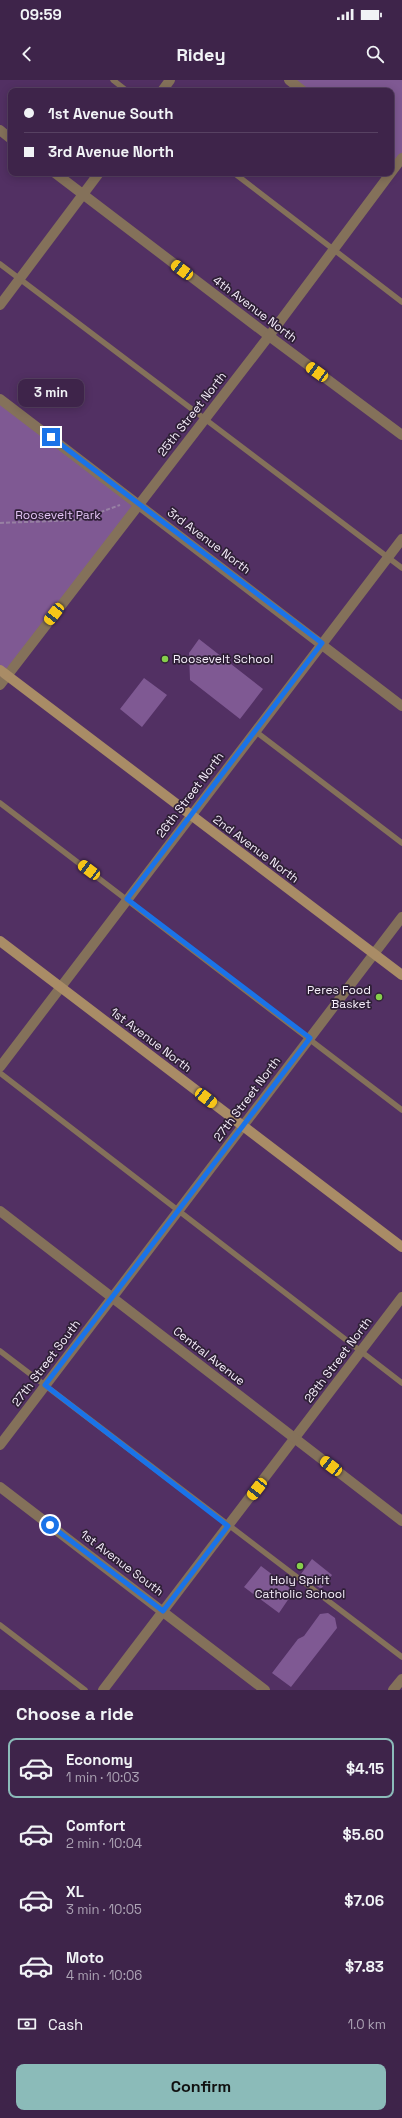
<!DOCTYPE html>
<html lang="en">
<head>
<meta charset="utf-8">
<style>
	body { margin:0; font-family:"Space Grotesk",sans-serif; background:#452c51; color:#f1f3f6; height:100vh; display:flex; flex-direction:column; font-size:15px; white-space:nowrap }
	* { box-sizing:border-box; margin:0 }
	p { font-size:13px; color:#ada4b5 }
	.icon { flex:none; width:22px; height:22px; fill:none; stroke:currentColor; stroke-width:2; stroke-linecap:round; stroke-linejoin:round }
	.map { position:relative; height:1610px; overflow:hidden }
	.drawer { display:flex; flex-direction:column; background:#3e244a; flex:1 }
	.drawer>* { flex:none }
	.banner { position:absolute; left:8px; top:8px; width:386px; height:88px; border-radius:8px; box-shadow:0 2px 10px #0003,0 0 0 1px #574162; display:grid; align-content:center; height:88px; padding:0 16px; background:#3e244a }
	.end { position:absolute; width:18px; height:18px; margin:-9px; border:5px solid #1a73e8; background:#fff; box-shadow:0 0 0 2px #fff }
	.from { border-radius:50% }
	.bubble { position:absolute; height:28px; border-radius:8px; background:#3e244a; box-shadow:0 2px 10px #0003,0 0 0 1px #574162; font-size:13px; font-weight:700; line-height:28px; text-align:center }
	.car { position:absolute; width:12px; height:24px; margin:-12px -6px; border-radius:5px; box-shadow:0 0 3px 1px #0007; background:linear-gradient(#f5c518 24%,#345 0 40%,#f5c518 0 76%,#345 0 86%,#f5c518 0) }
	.banner b { display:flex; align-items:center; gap:14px; height:38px; font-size:15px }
	.banner b+b { border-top:1px solid #574162 }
	.banner i { width:10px; height:10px; background:#f1f3f6 }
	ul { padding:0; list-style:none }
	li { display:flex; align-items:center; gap:12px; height:60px; margin:0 8px 6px; padding:0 8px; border:2px solid transparent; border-radius:8px }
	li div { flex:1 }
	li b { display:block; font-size:15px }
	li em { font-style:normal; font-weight:700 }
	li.selected { border-color:#8bbbb9 }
	li>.icon { width:36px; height:36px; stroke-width:1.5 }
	h2 { padding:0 16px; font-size:18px; line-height:48px }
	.pay { display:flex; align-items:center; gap:10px; height:44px; padding:0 16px; font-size:15px }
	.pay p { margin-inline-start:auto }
	.button { display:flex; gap:8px; margin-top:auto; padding:8px 16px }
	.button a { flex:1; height:46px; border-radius:8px; background:#8bbbb9; color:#111; font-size:16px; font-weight:700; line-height:46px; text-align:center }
	.status { display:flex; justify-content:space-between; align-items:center; height:28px; padding:0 20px; background:#3e244a; direction:ltr }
	.status svg { height:11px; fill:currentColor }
	header { display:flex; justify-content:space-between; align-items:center; height:52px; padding:0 16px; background:#3e244a; font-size:18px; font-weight:700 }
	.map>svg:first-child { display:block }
</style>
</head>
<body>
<div class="status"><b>09:59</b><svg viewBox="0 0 49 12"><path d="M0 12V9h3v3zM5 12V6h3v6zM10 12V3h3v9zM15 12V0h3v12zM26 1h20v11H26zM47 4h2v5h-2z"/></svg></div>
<header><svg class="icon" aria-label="back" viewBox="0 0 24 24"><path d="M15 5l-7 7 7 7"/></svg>Ridey<svg class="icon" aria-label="search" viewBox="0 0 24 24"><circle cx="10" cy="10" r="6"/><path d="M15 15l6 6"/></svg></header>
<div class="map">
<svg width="402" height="1610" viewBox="0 0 402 1610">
	<rect width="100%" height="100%" fill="#523063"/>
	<path fill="#7f5993" d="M289,0H402V78L398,83L391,78V11H304Z
		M0,319L139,425L7,595L0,590Z
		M199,559L263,609L240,639L190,600L189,573Z
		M144,598L167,615L142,647L120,629Z
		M312,1479L332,1495L321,1509L301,1494Z
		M261,1486L294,1511L279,1533L244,1507Z
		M328,1533L335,1538L337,1548L291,1607L272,1593L298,1559L304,1556L320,1534Z"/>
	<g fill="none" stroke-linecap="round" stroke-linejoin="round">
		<path stroke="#9780a3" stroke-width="2" stroke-dasharray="4 2" stroke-linecap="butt" d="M0,443L79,440L120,425"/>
		<path stroke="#84715a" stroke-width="5.5" d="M113,0L127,11
			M234,93L402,222
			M0,184L402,488
			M255,651L402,763
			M0,723L402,1030
			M0,993L402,1303
			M0,1271L402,1577
			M0,1545L85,1610"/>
		<path stroke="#84715a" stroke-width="10" d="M289,0L303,11
			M162,11L170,0
			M0,50L11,59
			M55,93L269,256L402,355
			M0,225L99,93
			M0,319L402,626
			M0,1365L402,837
			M0,1407L265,1610
			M103,1610L402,1217
			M393,1610L402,1599"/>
		<path stroke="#84715a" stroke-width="10" d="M0,605L269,256L402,78
			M0,987L402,459
			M0,1131L402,1441"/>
		<path stroke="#a98c66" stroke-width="10" d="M0,590L402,895
			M0,861L402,1167"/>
	</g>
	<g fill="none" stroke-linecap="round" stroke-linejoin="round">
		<path stroke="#1a73e8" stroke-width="5" d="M50,1445L163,1531L228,1446L45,1305L310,958L127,819L322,563L51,357"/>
	</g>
	<g fill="#86cf4b" stroke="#2f2037" stroke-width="1.5">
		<circle cx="165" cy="579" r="4"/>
		<circle cx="379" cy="917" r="4"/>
		<circle cx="300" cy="1486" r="4"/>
	</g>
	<g text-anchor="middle" stroke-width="3.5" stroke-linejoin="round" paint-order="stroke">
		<g font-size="12" fill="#f6eefb" stroke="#2f2037">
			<text transform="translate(255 229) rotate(37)" y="4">4th Avenue North</text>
			<text transform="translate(192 334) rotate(-52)" y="4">25th Street North</text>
			<text transform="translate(209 461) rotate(37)" y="4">3rd Avenue North</text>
			<text transform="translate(190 715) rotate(-53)" y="4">26th Street North</text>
			<text transform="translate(256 769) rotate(37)" y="4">2nd Avenue North</text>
			<text transform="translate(151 960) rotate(37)" y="4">1st Avenue North</text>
			<text transform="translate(247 1019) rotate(-53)" y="4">27th Street North</text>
			<text transform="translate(209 1276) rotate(38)" y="4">Central Avenue</text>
			<text transform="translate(338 1280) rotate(-53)" y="4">28th Street North</text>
			<text transform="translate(46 1283) rotate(-53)" y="4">27th Street South</text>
			<text transform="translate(122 1483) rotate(37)" y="4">1st Avenue South</text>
		</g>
		<g font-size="12" fill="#e3c3f5" stroke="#2f2037">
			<text x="58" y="439">Roosevelt Park</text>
		</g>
		<g font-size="12" fill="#f6eefb" stroke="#2f2037" text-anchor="start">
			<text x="173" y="583">Roosevelt School</text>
			<text x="371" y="914" text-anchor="end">Peres Food<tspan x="371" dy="14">Basket</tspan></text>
			<text x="300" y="1504" text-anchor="middle">Holy Spirit<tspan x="300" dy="14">Catholic School</tspan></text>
		</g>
	</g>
</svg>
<i class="end from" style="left:50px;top:1445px"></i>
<i class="end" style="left:51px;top:357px"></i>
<div class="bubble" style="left:18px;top:299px;width:66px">3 min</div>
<i class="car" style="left:182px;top:190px;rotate:307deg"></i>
<i class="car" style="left:317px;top:292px;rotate:306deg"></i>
<i class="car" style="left:54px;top:534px;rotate:218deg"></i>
<i class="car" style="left:89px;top:790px;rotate:307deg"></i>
<i class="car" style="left:206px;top:1018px;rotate:128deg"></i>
<i class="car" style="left:331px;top:1386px;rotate:308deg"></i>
<i class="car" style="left:257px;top:1409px;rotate:218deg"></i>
<div class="banner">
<b><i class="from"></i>1st Avenue South</b>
<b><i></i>3rd Avenue North</b>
</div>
</div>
<section class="drawer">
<h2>Choose a ride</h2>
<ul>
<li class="selected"><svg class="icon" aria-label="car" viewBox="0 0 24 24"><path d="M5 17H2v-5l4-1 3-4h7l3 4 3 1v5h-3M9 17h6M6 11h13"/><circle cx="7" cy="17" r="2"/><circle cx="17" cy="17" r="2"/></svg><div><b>Economy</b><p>1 min · 10:03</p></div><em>$4.15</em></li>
<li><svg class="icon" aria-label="car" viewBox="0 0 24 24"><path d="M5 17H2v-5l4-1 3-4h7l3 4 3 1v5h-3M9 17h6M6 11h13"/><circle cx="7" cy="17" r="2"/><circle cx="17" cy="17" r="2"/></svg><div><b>Comfort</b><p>2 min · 10:04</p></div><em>$5.60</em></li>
<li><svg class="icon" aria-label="car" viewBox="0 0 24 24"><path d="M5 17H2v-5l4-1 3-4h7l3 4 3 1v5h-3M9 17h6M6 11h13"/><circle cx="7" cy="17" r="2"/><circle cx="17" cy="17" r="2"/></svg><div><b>XL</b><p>3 min · 10:05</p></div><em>$7.06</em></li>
<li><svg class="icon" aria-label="car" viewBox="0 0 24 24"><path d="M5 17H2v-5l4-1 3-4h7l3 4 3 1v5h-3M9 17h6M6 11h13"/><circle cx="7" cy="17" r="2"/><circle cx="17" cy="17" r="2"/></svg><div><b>Moto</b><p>4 min · 10:06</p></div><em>$7.83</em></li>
</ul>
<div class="pay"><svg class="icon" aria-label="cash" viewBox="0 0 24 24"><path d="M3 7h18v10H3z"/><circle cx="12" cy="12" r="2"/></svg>Cash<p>1.0 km</p></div>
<div class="button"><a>Confirm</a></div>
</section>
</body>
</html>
